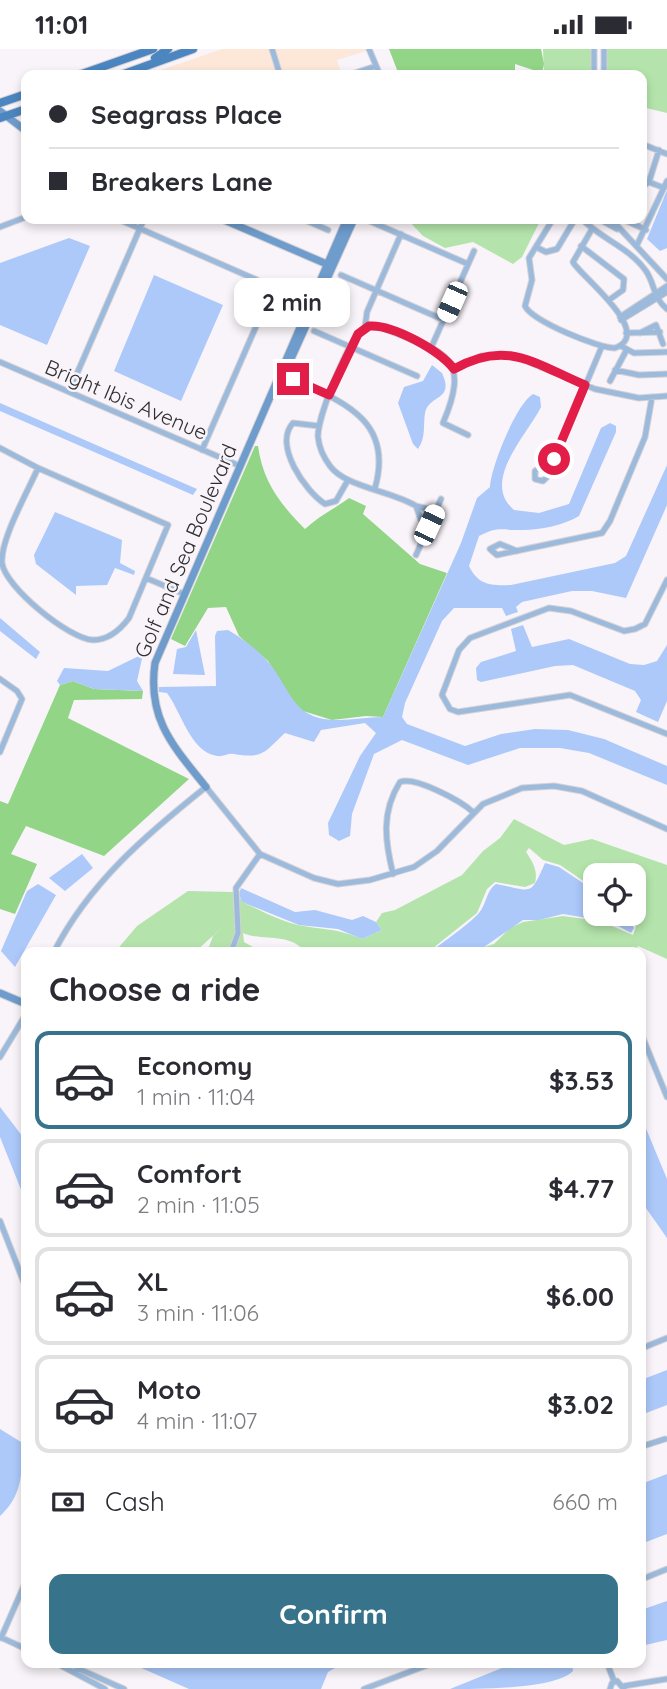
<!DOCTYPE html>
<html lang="en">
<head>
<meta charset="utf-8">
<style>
	body { margin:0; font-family:Quicksand,sans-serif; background:#f7f7f7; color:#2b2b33; height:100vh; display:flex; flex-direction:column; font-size:26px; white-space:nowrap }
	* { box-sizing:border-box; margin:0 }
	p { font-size:23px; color:#7c7c81 }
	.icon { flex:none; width:38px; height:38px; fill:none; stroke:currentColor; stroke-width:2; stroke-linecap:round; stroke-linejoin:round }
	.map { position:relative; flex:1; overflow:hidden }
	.drawer { position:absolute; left:21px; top:898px; width:625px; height:721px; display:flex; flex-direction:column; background:#fff; border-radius:14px; box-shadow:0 4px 10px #0003 }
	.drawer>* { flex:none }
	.guide { position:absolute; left:21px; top:21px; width:626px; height:154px; border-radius:14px; box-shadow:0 4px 10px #0003; display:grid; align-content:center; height:154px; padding:0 28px; background:#fff }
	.tools { position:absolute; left:583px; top:814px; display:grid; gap:14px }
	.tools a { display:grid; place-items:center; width:63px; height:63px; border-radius:14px; background:#fff; box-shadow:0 4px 10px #0003; font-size:35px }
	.end { position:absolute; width:32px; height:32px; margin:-16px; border:9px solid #e11d48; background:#fff; box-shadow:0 0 0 4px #fff }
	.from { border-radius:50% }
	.bubble { position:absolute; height:49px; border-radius:14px; background:#fff; box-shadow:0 4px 10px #0003; font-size:23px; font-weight:700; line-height:49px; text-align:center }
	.car { position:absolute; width:21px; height:42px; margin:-21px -10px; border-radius:9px; box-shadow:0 0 5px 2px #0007; background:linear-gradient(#fff 24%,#345 0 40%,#fff 0 76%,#345 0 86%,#fff 0) }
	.guide b { display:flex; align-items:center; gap:24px; height:66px; font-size:26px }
	.guide b+b { border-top:2px solid #e1e1e2 }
	.guide i { width:18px; height:18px; background:#2b2b33 }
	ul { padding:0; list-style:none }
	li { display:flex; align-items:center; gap:21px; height:98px; margin:0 14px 10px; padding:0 14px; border:4px solid #e1e1e2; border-radius:14px }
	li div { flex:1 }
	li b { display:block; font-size:26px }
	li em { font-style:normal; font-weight:700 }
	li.current { border-color:#37748b }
	li>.icon { width:63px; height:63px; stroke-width:1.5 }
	h2 { padding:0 28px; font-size:32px; line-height:84px }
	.pay { display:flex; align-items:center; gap:18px; height:77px; padding:0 28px; font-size:26px }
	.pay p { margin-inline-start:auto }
	.primary-button { display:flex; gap:14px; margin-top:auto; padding:14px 28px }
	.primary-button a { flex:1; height:80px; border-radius:14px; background:#37748b; color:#fff; font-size:28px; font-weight:700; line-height:80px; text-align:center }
	.status { display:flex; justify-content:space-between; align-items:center; height:49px; padding:0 35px; background:#fff; direction:ltr }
	.status svg { height:19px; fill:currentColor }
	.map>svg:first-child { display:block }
</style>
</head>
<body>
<div class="status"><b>11:01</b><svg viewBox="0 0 49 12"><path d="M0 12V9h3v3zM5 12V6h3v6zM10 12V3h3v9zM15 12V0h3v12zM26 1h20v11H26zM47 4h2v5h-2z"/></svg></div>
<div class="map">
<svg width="667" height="1640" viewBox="0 0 667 1640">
	<rect width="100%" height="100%" fill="#f9f4f9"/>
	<path fill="#fde7d9" d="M222,0H269L278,26L152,24Z
		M274,0H366V2L337,11L342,26H283Z"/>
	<path fill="#b4e4ab" d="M543,0H592V26H544Z
		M606,0H667V64L642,58V26H606Z
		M407,170H541L522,208L513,215L473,193L445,199L423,187Z
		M514,770L564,796L592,790L667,816V910L638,897L635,903H467L494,895L510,879L523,873L563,867L600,872L633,886L636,878L626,865L634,864V826H595V840L560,816L543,811L529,799L526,803C533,813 538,822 535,834L525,838L495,833L487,840L477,864L428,903H305C289,883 265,893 243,884L244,893L262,903H234L240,884L238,843L242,853C260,861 279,872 298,876C323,881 337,879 362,890L382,881L376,873L382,864L395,861L462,826L483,802L500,789Z
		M188,842L233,843L235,884L229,903H207L213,887L227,874L195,903H115L137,877Z"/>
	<path fill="#92d586" d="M389,0H541L544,15L542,24L515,15V26H399Z
		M255,397H258C263,433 280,455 305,480C319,467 334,460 349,449L366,457L363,465L420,515L447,524L383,668L366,667L332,671L303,662L295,655L268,612L239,587L226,558L208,559L185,597L171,590Z
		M73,632L94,640L143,642L142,650L74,651L68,669L189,730L104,807L26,777L11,805L37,815L15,865L0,860V752L8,755L60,636Z"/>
	<path fill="#acc9fa" d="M667,141V199L660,202L647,190Z
		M69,189L90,197L47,296L0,276V214Z
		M154,226L223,256L181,352L114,322Z
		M432,316L442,324C455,352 429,345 425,364C423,377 426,388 418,400L413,395L398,354L404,338L423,332Z
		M533,345L540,348L541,358C528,385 480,432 514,461L539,464L569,455L601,379L610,374L616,377V383L579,467C564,476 540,481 523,481C502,482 500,476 479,487L469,517C478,536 491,537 511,536L615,514L626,507L667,416V456L626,549L592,542H572L522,553L516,558L518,563L506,567L502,559H454L442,572L405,654L402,668L407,675L465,697L501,685L535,680L568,681L604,690L667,717V736L589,704L560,699H520L468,716L402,691L374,705L352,765L350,787L339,792L329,786L328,774L360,707L376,684L365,674L321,681L314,693L285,684C264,703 264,710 234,705C228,704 223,708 217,707C190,703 181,662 167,644L159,643V638L216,637L215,587L217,582L228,581C244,590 262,604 273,619C287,638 293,662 319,669C340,674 362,668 383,668L461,494L477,449L490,438C491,418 516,355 533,345Z
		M0,354L197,440L193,446L0,362Z
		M55,463L122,491L120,514L135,522L134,526L115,519L107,536L76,537V546L36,515L34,506Z
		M0,569L40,603L36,610L0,582Z
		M523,576L532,598L569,590L630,615L644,616L657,612L667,596V652L658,673L636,663L641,651L635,642L573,616L555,617L481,633L477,631L476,619L481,613L516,602L511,580Z
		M196,581L205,626L173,625L177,600L186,598Z
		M143,605L137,632L143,642L94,640L73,632L60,636L57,632L64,619L108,622Z
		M82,805L93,819L65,842L49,829Z
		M545,814L559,818L595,842V864C613,864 625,861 634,879L631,884L611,873L563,865L539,871H523L484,898L460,903H431C446,890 465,879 479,864C487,854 486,842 496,835C533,842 530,848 545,814Z
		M38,835L56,846L15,918L1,902L27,842Z
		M241,839L295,863L315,861L352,871L363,867L376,873L382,881L362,890L338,880L299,876L242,853L239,845Z
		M0,1058L26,1092V1153L0,1088Z
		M640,1065L667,1130V1189L641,1152Z
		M667,1321V1356L641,1366V1331Z
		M0,1380L21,1393C23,1422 23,1446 0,1467Z
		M667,1425V1485L641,1495V1435Z
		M667,1552V1591L641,1597V1561Z
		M130,1614H344L328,1623L321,1640H189Z
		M514,1614H572L573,1622C556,1640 480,1640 450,1640Z"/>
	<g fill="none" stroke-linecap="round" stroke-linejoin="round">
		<defs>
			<path id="street" d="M272,0L280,26
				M369,0L380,26
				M594,0V26
				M604,0V26
				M349,26L376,17
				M642,95L667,105
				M649,133L659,101
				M642,138L649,133L664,139
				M118,170L257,231L266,241L265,257L202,401
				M303,170L328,181
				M365,170L468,215
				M553,170L529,209L532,231L525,257C532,272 598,299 615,299C657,284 576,223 573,213L592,180
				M582,170C601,190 629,198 646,222C655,235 653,249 667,260
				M599,170L617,180
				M611,170L667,230
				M623,170L646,181
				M0,178L26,168
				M637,196L667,132
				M581,197L624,230L623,241L609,251
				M536,198L546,203L557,200L575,170
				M341,226L444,271
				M620,268L667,237
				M621,271L667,243
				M365,278L367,263L401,185
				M314,282L417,327
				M626,284L660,283
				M640,284L656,276L663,295
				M621,297L634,304L667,303
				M431,299L474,202
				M0,313L240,417
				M454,321L481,307L512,306L595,340L639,349L667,347
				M615,321L639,326L667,325
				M293,330C344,353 394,372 375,439
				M610,332L626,302
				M69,343L144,170
				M319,377L293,374C273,396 305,442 325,455L336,452L348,431
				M0,399L38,419L168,476L129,569C120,581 109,591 93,591C69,590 5,538 2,514C0,491 28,442 38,419
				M554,410L535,422V430L543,432L547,428L602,297
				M416,457L436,462
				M429,476L421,471L416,457C392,442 345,438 330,417C324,409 319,398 318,388C317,369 348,291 363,280C369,275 376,277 383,279C441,303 473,304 443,374L468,386
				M517,502L500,495L490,500L497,506L602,484L610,472L645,388L652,348
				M416,506L441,450
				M146,529L184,545
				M667,531L645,575L635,580L624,582L571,562L549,559L470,589L459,601L442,646L450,660L458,663L570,646L667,685
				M0,630L17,642L22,650L0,703
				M393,825C385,792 381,763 400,733C415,727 461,752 473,763
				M54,903C89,834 147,785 206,738L260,805L314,829L338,835L370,831L414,818L437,802L483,755L522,739L554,737L582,742L667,780
				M231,903L238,884L236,839L260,805
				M640,982L667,1048
				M0,1008L26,965
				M0,1172L26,1239
				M640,1300L667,1289
				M640,1398L665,1390
				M640,1531L667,1520
				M0,1588L26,1600
				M1,1589L26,1532
				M56,1614L105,1640
				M607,1614L614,1632
				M73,1623L79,1620L124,1640
				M624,1637L667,1630
				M364,1640L433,1614
				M610,1640L612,1634L617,1632L624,1640"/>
			<path id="secondary" d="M0,62L26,82
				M222,170L329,216
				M286,321L354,170
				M206,738C173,697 147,670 155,614L347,170
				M0,944L26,955"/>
			<path id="primary" d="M155,9L168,0
				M79,26L153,0
				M121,26L193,0
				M0,54L26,45
				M0,69L26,60"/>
		</defs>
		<use href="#street" stroke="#d5d1d5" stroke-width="7"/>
		<use href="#secondary" stroke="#d5d1d5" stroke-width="9"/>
		<use href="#primary" stroke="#d5d1d5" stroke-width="10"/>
		<use href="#street" stroke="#9cbadb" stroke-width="5"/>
		<use href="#secondary" stroke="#6e9ccc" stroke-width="7"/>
		<use href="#primary" stroke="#4b86c0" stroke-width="8"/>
	</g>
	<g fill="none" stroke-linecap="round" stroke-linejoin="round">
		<path stroke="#e11d48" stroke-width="9" d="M293,330L329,346L358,285L369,277C393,275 440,302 454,320C507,290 535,315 585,336L554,410"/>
	</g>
	<g text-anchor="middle" stroke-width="5" stroke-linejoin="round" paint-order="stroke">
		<g font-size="21" fill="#313031" stroke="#f9f4f9">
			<text transform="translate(126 351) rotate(23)" y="7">Bright Ibis Avenue</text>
			<text transform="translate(186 502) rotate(-67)" y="7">Golf and Sea Boulevard</text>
		</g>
	</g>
</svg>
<div class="tools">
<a><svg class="icon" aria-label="locate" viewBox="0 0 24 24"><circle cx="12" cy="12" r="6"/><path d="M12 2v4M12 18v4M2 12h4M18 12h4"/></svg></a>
</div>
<i class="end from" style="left:554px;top:410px"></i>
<i class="end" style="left:293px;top:330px"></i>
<div class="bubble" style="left:234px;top:229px;width:116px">2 min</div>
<i class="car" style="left:452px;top:253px;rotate:204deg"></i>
<i class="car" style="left:429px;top:476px;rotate:25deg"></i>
<div class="guide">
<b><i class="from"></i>Seagrass Place</b>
<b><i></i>Breakers Lane</b>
</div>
<section class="drawer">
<h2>Choose a ride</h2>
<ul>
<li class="current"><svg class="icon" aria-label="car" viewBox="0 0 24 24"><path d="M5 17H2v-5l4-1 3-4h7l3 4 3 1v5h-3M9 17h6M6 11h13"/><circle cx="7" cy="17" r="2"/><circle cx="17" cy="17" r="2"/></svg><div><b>Economy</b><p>1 min · 11:04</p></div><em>$3.53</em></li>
<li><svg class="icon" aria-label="car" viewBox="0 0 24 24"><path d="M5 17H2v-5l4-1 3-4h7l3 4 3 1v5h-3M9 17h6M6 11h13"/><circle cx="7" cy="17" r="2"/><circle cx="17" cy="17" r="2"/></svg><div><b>Comfort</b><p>2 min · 11:05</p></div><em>$4.77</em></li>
<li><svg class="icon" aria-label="car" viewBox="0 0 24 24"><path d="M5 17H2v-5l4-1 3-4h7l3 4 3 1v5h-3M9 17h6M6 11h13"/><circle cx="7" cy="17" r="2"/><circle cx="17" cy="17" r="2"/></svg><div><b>XL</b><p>3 min · 11:06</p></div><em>$6.00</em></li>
<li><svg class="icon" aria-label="car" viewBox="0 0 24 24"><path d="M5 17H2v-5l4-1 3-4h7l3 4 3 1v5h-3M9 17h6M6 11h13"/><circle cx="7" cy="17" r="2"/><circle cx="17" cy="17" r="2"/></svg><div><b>Moto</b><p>4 min · 11:07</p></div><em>$3.02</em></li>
</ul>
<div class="pay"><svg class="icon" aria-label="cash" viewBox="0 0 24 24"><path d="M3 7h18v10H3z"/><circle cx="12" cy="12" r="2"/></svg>Cash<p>660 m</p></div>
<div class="primary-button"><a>Confirm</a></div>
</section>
</div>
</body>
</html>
